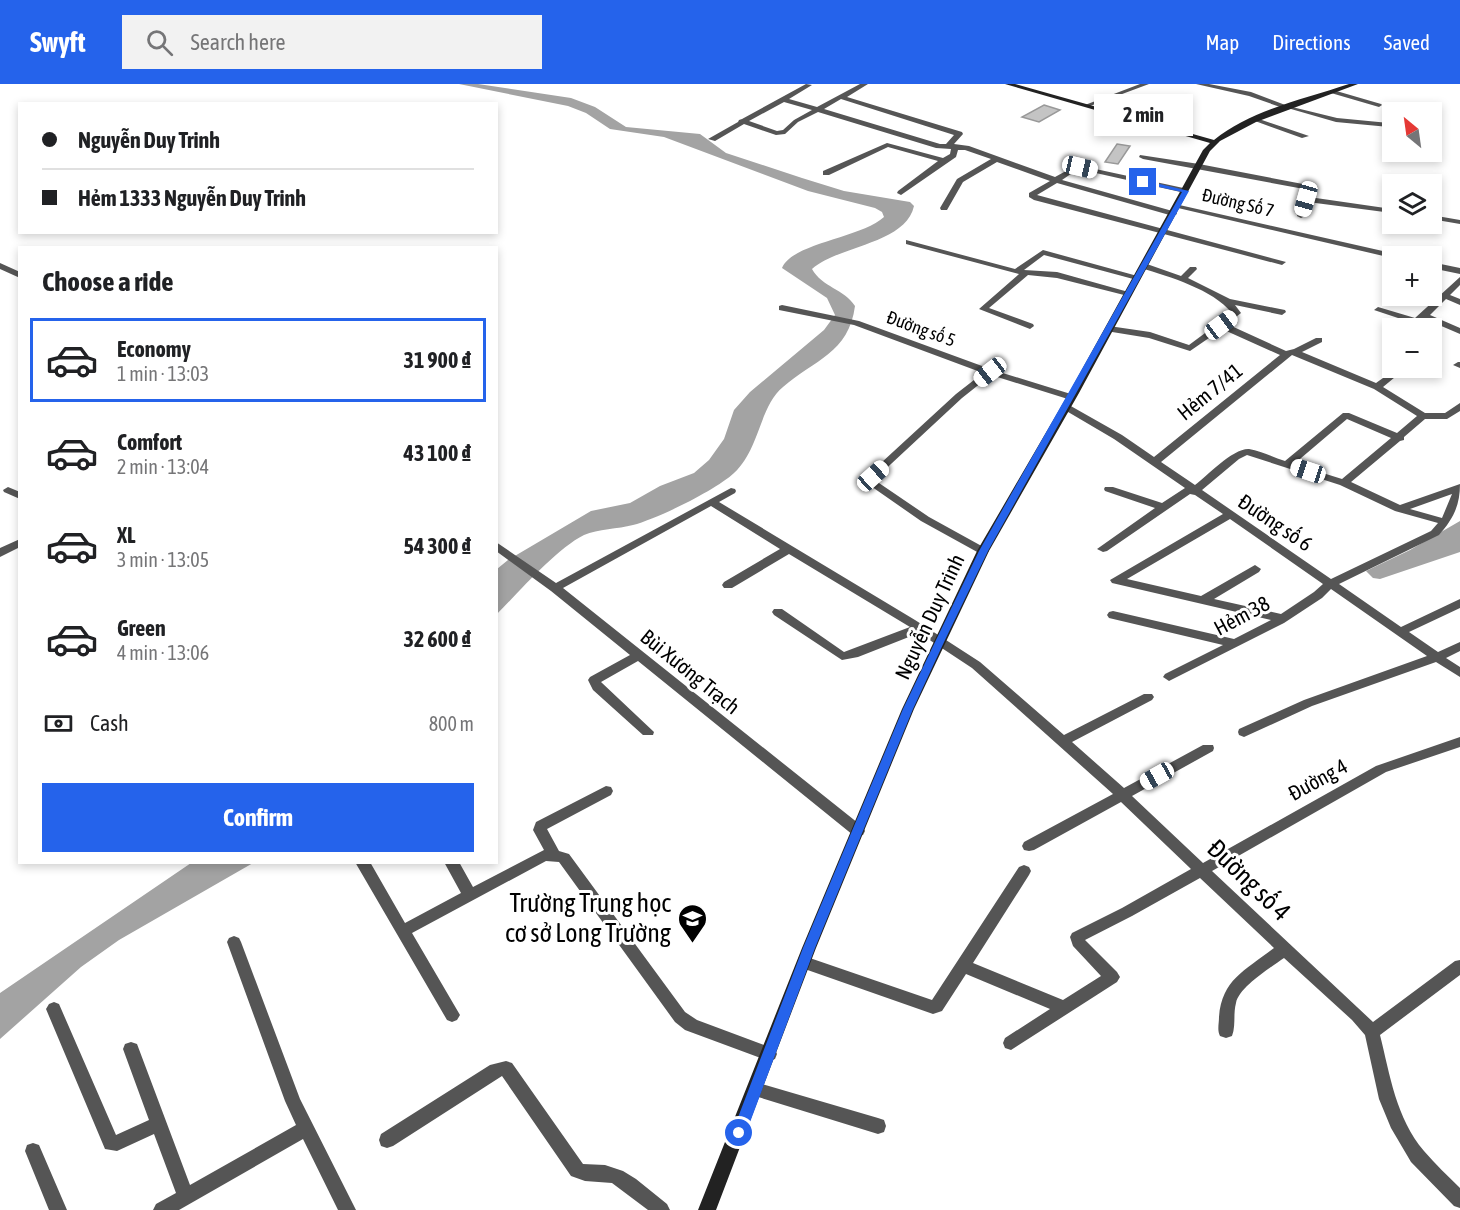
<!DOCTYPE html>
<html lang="en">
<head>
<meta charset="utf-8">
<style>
	body { margin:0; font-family:"Asap Condensed",sans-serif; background:#f2f2f2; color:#202124; height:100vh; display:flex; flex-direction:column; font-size:22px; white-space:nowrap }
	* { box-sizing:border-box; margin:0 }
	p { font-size:20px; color:#757577 }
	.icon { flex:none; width:33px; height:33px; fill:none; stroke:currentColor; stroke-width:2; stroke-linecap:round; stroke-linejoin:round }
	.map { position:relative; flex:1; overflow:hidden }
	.sheet { position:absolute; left:18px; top:162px; width:480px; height:618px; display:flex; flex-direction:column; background:#fff; border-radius:0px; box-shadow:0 3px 9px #0003 }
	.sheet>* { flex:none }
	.guide { position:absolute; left:18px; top:18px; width:480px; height:132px; border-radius:0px; box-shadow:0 3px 9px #0003; display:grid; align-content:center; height:132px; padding:0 24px; background:#fff }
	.needle { width:39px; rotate:331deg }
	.controls { position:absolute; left:1382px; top:18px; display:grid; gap:12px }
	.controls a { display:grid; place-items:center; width:60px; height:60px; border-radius:0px; background:#fff; box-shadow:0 3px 9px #0003; font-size:30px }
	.end { position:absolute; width:27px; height:27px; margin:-14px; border:8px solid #2563eb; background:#fff; box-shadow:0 0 0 3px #fff }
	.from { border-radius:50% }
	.bubble { position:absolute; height:42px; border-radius:0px; background:#fff; box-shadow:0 3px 9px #0003; font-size:20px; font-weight:700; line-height:42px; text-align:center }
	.car { position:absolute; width:18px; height:36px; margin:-18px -9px; border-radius:8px; box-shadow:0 0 4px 2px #0007; background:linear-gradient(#fff 24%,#345 0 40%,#fff 0 76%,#345 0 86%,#fff 0) }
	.guide b { display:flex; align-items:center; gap:21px; height:57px; font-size:22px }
	.guide b+b { border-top:2px solid #e0e0e0 }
	.guide i { width:15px; height:15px; background:#202124 }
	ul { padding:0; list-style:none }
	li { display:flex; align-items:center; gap:18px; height:84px; margin:0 12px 9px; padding:0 12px; border:3px solid transparent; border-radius:0px }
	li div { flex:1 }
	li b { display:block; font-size:22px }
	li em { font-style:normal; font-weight:700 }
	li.selected { border-color:#2563eb }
	li>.icon { width:54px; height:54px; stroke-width:1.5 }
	h2 { padding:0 24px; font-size:27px; line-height:72px }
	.pay { display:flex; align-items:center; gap:15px; height:66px; padding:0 24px; font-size:22px }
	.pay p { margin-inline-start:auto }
	.action { display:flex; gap:12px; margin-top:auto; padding:12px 24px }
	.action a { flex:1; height:69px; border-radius:0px; background:#2563eb; color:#fff; font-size:24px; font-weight:700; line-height:69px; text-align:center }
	header { display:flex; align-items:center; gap:36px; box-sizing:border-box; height:84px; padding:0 30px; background:#2563eb; color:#fff }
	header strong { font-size:28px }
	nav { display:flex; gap:33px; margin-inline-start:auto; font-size:21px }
	.search { width:420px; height:54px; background:#f2f2f2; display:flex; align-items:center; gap:15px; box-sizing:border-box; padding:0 21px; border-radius:0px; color:#757577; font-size:22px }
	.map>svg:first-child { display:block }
</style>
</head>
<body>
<header>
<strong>Swyft</strong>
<div class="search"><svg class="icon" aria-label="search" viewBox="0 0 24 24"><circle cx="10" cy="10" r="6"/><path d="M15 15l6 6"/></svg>Search here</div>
<nav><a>Map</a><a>Directions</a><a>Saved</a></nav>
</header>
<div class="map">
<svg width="1460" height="1126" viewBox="0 0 1460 1126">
	<rect width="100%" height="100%" fill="#fff"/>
	<path fill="#a3a3a3" d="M459,0H478L571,14L595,23L626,43L700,50L726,69L802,94L844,107L910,118L914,122C906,160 837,162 812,185C822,203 844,205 855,222C849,269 814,276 783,303C759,323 760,365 734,389C716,406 657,435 633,441C618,445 598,445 584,451C556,465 520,507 497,530V485L508,476L591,427L630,419L660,402L694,389L709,376L724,355L734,326L750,308L824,246L835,231L827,214L782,184C792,159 861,154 884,133L882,128L875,124L808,107L664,53L610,45L586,29L568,22Z
		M1460,437V468L1380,495L1373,494L1366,487L1410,466Z
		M191,779H253L119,856L81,883L0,955V909Z"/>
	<path fill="#c4c4c4" stroke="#999" stroke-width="1.5" d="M1044,21L1060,26L1039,38L1022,33Z
		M1117,60L1130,62L1118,80L1105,78Z"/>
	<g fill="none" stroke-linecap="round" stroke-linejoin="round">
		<path fill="#555" fill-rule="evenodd" d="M806,0L812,1L789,15L817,23L860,0H868L847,13L962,48L963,50L954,60L969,62L1055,93L1077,81L1188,105V109H1185L1078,85L1062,96L1176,128L1177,130L1173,132L1057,99L1037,111L1286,178L1282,181L1034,116L1029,113V109L1050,97L997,78L963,98L947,126H941L940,124L957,95L991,75L965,66H958L956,73L901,111L897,109L898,107L938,77L888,63L829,91H823V87L887,59L943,74L950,70L951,65L936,64L818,28L798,38L785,50L776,51L744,40L715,57L708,55L738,38L739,36L742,35ZM841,15L954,51L946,60H940L824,25ZM784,18L812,26L794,36L783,46L777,47L749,37Z
			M1140,0H1149L1090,22L1085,21Z
			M1196,0H1209L1251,8L1288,22L1337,34L1389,39L1392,42L1389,43L1336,38L1291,25H1286L1249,12Z
			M1333,6L1381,20L1382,21L1379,23L1331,9V7Z
			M1174,16L1179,17L1153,40H1149V38Z
			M1255,35H1259L1309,52L1302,54L1255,37Z
			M1140,71L1199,80L1308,101L1312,103L1309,113L1392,125V129L1308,118L1305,132L1301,134L1297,132L1304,105L1143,75L1139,73Z
			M1175,120L1396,170L1400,172L1392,174L1178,124H1175Z
			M1431,131L1460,136V140L1431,135Z
			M906,156L1015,185L1043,166L1141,193L1137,196L1044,171L1024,186L1057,188L1132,209L1128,212L1057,194L1028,191L989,224L1033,240L1034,242L1030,245L979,225L1019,190L906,160Z
			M1431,178L1460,184V190L1431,184Z
			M0,179L20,188V194L0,185Z
			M1144,179L1181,192L1190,183H1196L1197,185L1188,194L1230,215L1285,226L1286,228L1282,231L1235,221L1241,229L1227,240L1286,267L1294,265L1316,254H1322V258L1302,268L1376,299L1397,284H1406L1383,303L1425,329H1445L1460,319V327L1447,335H1425L1404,353V356L1400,357L1351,398L1400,421L1460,400C1460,422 1453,435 1439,451L1339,500L1401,543L1460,515V524L1409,548L1438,568L1460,558V567L1446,574L1460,583V593L1436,578L1312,622L1244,653L1239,651L1238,648L1239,645L1304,616L1427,572L1331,505L1322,514L1284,539L1169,597L1163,593L1165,590L1223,561L1109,534L1107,531L1109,528L1113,527L1234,555L1271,536L1112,499L1110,496L1223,430L1195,411L1190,410L1107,467L1103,468L1097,465L1155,424L1105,407L1104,405L1105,403H1113L1162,419L1185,404L1114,355L1063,325V321H1069L1122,351L1154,373L1280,271L1222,245L1190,267L1149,254L1106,247V243L1109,242L1150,248L1189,261L1232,229C1212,205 1170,193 1141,184L1140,182ZM1292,271L1374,305L1417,332L1397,349L1349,329H1343L1285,377C1273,373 1261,367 1249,365C1233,364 1207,392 1195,401L1161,378ZM1347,335L1391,354L1342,395L1294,380ZM1247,371L1340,401L1395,427L1438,439L1431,447L1331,495L1202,406L1239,375ZM1452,410L1442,434L1410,425ZM1230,435L1323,500L1314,508L1281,530L1214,515L1259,488L1261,485L1255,481L1201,512L1127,495Z
			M1460,193V201L1450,211L1460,215V221L1446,215L1430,231L1460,244V250L1425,235L1416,240L1374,226L1378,223L1415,234Z
			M782,221L859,237L993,286L1074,311V315L1071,316L991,291L962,314L877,393L876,397L929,433L987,465L989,467L987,469H979L921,437L865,398L869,390L956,310L983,289L854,241L779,226V222Z
			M1435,255L1440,258L1431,265V257Z
			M1458,278H1460V284L1453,281Z
			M8,403L20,408V415L4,408L3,406Z
			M731,404L735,405L736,407L735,409L719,418L915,536L980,578L1064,651L1144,610H1152L1154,613L1152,616L1072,658L1124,704L1203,661H1213L1214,664L1213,667L1132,712L1203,779L1376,682L1460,653V663L1386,688L1212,787L1373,938L1455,877L1460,876V891L1380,951C1390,991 1396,1034 1424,1067C1435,1080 1448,1092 1460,1104V1124L1454,1122L1411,1078L1391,1044L1379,1015L1365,951L1352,936L1284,874C1270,884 1239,903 1236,919C1233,930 1236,942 1232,952L1226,954L1220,952C1217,946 1219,940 1219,933C1222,895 1246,886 1274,864L1200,794L1132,832L1085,856L1117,888L1120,893L1117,898L1011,966L1005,964L1003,959L1005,954L1050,925L966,890L942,927L933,930L799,883L797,878L799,873L804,872L932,916L1019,783L1024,781L1029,783L1031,787L1029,791L973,879L1063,916L1101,892L1073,862L1070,853L1072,849L1122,824L1191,785L1121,718L1034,766L1029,767L1024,766L1022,762L1024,758L1113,710L972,584L919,549L858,573L842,576L774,531L772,528L774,525H782L844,568L910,543L789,470L732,504H724L722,501L724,498L780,465L711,422L563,504L863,743L865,747L863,751L858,752L853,751L638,577L601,598L654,648L653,651H643L593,606L588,596L590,593L630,571L551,507L496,467V458L556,499Z
			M20,455V463L0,473V464Z
			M606,702L611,703L613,707L611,711L547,745L559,767L569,770L685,928L697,936L775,965L777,970L775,975L769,977L685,946L675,938L559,778L546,777L412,849L460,931L457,936L452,938L447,936L355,778H370L405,839L461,809L444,778H459L473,803L544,766L533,746L536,738Z
			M234,852L239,854L241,858L300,1015L356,1126H338L303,1055L179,1126H153L156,1120L176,1109L154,1050L117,1067L105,1065L46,925L49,920L54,918L59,920L116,1051L149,1036L123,965L125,960L131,958L137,960L190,1101L296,1041L285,1017L227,858L229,854Z
			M506,977L512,979L583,1080L605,1081L623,1087L636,1095L667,1120L670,1126H648L612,1099L585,1097L571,1092L502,992L393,1062L387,1064L381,1062L379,1056L381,1050L490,981Z
			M755,998L878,1034L884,1036L886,1042L884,1048L878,1050L755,1012L749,1010L747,1005L749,1000Z
			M33,1059L39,1061L67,1126H49L25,1067L27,1061Z"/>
		<path fill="#222" fill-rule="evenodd" d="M1005,0H1015L1214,56C1251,26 1304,15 1349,0H1358L1256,38L1220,57L1210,67L1079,309L989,467L914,625L816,864L716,1126H698L802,864L902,625L977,467L1069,309L1203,66L1210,59Z"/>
	</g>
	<path fill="#2563eb" d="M1143,96L1189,107L988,467L945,556L913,625L815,864L746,1049L744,1053H734L732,1049L803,864L903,625L936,556L979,467L1182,108L1141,99Z"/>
	<defs>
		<symbol id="school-pin" viewBox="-11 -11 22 30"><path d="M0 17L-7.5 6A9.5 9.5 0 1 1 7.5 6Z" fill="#000" stroke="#fff"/><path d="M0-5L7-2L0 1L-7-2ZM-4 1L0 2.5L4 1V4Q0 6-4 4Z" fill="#fff"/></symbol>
	</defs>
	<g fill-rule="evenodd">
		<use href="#school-pin" x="676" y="818" width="33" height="45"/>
	</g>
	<g text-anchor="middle" stroke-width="6" stroke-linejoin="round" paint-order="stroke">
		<g font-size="18" fill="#000" stroke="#fff">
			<text transform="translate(1238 119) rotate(13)" y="6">Đường Số 7</text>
			<text transform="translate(921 245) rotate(20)" y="6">Đường số 5</text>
		</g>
		<g font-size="21" fill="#000" stroke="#fff">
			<text transform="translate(1210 308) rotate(-39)" y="7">Hẻm 7/41</text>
			<text transform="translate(1275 439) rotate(34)" y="7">Đường số 6</text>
			<text transform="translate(1242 532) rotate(-28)" y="7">Hẻm 38</text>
			<text transform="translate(930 533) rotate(-65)" y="7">Nguyễn Duy Trinh</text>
			<text transform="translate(690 588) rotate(39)" y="7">Bùi Xương Trạch</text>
			<text transform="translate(1318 696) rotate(-29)" y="7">Đường 4</text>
		</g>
		<g font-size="26" fill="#000" stroke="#fff">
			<text transform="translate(1249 796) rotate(44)" y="9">Đường số 4</text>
		</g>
		<g font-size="26" fill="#000" stroke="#fff" text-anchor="end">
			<text x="671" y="828">Trường Trung học<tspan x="671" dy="30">cơ sở Long Trường</tspan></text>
		</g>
	</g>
</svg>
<div class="controls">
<a><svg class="needle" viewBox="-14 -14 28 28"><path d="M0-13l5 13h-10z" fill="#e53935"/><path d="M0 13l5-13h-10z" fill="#757577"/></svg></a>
<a><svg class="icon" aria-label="layers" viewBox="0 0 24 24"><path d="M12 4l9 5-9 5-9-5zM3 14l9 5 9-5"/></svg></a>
<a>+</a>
<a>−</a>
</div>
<i class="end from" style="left:739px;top:1049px"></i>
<i class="end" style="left:1143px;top:98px"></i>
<div class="bubble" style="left:1094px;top:10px;width:99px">2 min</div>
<i class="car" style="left:1080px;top:83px;rotate:103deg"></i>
<i class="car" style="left:1306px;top:115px;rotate:196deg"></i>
<i class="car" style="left:1221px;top:241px;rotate:53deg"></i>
<i class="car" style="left:990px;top:288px;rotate:232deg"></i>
<i class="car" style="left:1308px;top:387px;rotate:288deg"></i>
<i class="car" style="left:873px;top:392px;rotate:48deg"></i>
<i class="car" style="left:1157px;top:692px;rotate:241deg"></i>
<div class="guide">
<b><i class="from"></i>Nguyễn Duy Trinh</b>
<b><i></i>Hẻm 1333 Nguyễn Duy Trinh</b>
</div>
<section class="sheet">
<h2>Choose a ride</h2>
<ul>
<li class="selected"><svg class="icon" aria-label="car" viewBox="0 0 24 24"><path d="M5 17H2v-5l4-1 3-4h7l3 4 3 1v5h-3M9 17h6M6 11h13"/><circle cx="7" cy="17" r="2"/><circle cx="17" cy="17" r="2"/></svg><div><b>Economy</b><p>1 min · 13:03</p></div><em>31 900 ₫</em></li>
<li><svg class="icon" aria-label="car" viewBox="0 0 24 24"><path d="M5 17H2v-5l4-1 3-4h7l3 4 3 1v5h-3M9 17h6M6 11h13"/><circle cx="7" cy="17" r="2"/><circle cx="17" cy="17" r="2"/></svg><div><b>Comfort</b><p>2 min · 13:04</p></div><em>43 100 ₫</em></li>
<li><svg class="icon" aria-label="car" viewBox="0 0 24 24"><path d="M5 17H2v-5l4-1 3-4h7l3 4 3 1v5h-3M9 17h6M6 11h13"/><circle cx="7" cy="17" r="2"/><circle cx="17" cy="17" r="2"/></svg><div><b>XL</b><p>3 min · 13:05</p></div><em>54 300 ₫</em></li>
<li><svg class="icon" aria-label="car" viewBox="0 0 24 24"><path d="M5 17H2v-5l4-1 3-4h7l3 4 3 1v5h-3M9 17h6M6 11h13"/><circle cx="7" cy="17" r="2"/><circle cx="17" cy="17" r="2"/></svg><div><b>Green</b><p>4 min · 13:06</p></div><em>32 600 ₫</em></li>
</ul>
<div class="pay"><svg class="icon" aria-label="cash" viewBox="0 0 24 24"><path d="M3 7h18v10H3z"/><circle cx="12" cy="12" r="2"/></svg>Cash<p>800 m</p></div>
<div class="action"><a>Confirm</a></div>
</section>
</div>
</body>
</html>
